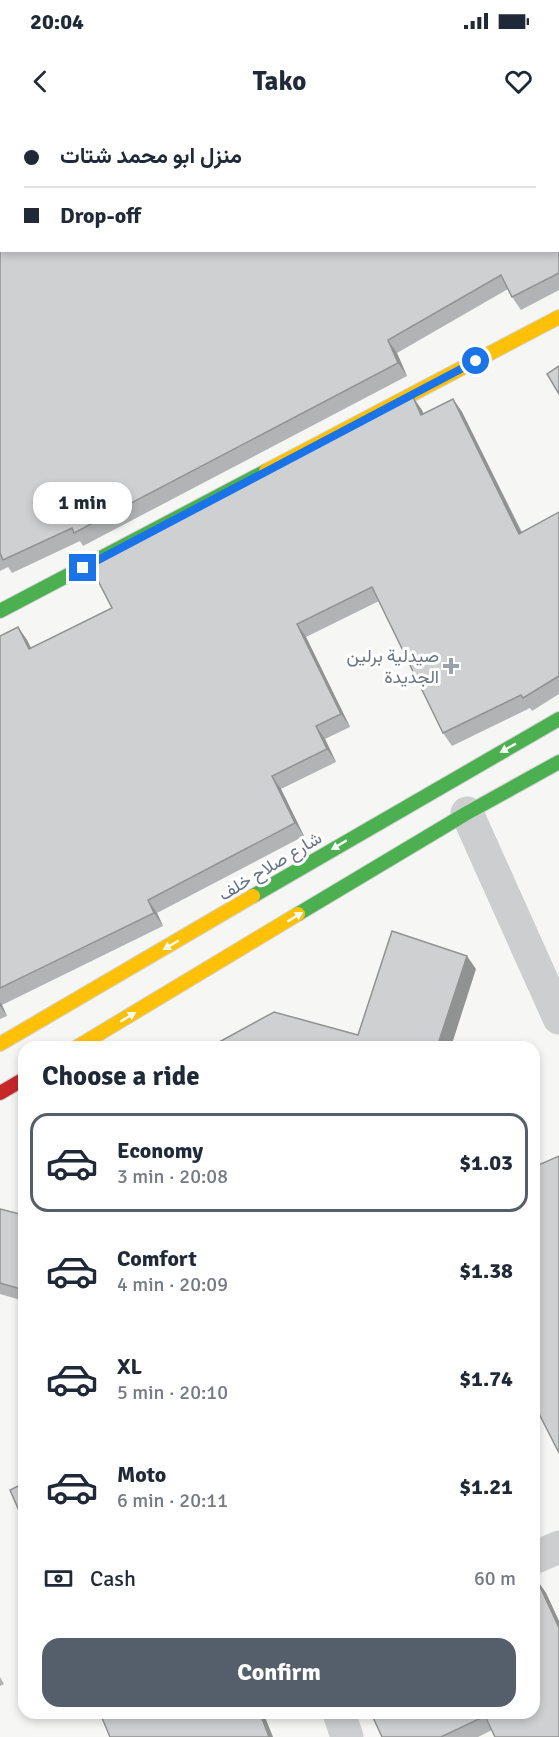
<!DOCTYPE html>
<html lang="en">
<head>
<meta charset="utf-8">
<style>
	body { margin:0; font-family:Signika,Vazirmatn,sans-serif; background:#f6f6f7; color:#1f2937; height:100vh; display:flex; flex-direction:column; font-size:22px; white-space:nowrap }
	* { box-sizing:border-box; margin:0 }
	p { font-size:20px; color:#747a83 }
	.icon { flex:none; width:33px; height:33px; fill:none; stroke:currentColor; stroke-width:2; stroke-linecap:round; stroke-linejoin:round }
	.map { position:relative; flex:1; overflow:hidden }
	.side { position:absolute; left:18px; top:921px; width:522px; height:678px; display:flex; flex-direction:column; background:#fff; border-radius:18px; box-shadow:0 3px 9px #0003 }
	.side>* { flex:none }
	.banner { position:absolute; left:0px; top:0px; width:560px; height:132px; box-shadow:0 3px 9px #0003; display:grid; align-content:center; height:132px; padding:0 24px; background:#fff }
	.end { position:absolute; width:27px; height:27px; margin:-14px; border:8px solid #1a73e8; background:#fff; box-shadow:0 0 0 3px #fff }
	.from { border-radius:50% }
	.bubble { position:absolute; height:42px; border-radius:18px; background:#fff; box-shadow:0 3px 9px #0003; font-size:20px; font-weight:700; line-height:42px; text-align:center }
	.banner b { display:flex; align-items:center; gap:21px; height:57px; font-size:22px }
	.banner b+b { border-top:2px solid #e0e1e3 }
	.banner i { width:15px; height:15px; background:#1f2937 }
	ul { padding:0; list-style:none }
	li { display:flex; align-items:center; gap:18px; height:99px; margin:0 12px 9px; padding:0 12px; border:3px solid transparent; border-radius:18px }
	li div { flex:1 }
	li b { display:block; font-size:22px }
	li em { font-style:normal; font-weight:700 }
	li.selected { border-color:#555f6c }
	li>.icon { width:54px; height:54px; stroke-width:1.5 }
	h2 { padding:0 24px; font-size:27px; line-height:72px }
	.pay { display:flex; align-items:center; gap:15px; height:66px; padding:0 24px; font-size:22px }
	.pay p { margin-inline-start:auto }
	.primary-button { display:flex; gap:12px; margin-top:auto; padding:12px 24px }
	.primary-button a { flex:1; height:69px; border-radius:18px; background:#555f6c; color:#fff; font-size:24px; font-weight:700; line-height:69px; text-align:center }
	.status { display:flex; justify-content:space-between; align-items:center; height:42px; padding:0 30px; background:#fff; direction:ltr }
	.status svg { height:16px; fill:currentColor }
	header { display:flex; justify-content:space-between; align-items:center; height:78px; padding:0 24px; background:#fff; font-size:27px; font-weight:700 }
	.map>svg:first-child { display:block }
</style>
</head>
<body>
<div class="status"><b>20:04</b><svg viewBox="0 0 49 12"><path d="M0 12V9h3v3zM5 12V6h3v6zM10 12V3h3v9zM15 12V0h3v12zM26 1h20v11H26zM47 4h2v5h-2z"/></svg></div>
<header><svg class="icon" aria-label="back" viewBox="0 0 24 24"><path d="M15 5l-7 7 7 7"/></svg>Tako<svg class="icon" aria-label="heart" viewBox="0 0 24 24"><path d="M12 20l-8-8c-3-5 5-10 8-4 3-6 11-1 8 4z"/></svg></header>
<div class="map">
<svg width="559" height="1617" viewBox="0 0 559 1617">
	<rect width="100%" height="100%" fill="#f6f6f5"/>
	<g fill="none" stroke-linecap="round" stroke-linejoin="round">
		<defs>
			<path id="fast" d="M0,491L266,351
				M253,776L559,599
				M298,794L467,693L559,642"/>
			<path id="slow" d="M266,351L559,197
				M0,924L253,776
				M77,927L298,794"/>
			<path id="jam" d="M0,973L24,959"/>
		</defs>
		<use href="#fast" stroke="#d2d4d4" stroke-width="16"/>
		<use href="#slow" stroke="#d2d4d4" stroke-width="16"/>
		<use href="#jam" stroke="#d2d4d4" stroke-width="16"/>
		<path stroke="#cdced0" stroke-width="33" d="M67,0V2
			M199,2L202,0
			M0,100H2
			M467,693L559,898
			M534,1438L559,1427
			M339,1593L347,1617"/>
		<use href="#fast" stroke="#4caf50" stroke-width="14"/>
		<use href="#slow" stroke="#ffc107" stroke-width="14"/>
		<use href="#jam" stroke="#c62828" stroke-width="14"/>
	</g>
	<path fill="#b2b3b4" d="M0,0L2,2V82L0,81Z
		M558,71L559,73V170L521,190L512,177L508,169L397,233L407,256L83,426L80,421L12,453L8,447L0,451V104L558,130Z
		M413,277L423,294L453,279L462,292L522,412L559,392V574L532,591L530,588L452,626L443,613L379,481L306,517L350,607L325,619L336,642L281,669L304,716L157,793L163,806L2,885L7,896L0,899V516L18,507L27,520L31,528L112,488Z
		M0,1089L24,1095V1181L0,1174Z
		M537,1460L546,1473L559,1501V1617L492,1610L478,1617H382Z
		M0,1557L4,1564L0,1566Z"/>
	<path fill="#919292" d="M31,0H41V2H31Z
		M388,220L397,233L407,256L398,243Z
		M413,277L422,290L430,308L421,295Z
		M453,279L462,292L528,426L519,414Z
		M297,504L306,517L350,607L341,594Z
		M18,507L27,520L38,542L29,529Z
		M316,606L325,619L336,642L327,629Z
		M272,656L281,669L304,716L295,703Z
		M148,780L157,793L163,806L154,793Z
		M467,836L476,849L451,927H437Z
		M0,882L2,885L7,896L0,886Z
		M537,1460L546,1473L559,1501V1508Z
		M260,1593H262L265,1597L273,1617H269Z"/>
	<path fill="#cfd0d1" stroke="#919292" stroke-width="1.5" d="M0,0H31V2H2V71H0Z
		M106,0H175L177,2H107Z
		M206,0H518L519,2H205Z
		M558,76L559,78V153L512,177L501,155L388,220L398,243L74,413L72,408L3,440L0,433V104H2V130H558Z
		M559,246V274L547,254Z
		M413,277L421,295L453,279L519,414L559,392V556L523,578L521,575L443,613L372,467L297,504L341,594L316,606L327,629L272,656L295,703L148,780L154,793L0,868V516L18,507L29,529L112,488L91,447Z
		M392,811L467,836L437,927H210L274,892L358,915Z
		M559,1036V1333L534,1284V1047Z
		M0,1089L24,1095V1170L0,1163Z
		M24,1363V1402L10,1370Z
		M537,1460L559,1508V1617H495L485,1596L441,1617H382L371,1593H534V1462Z
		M100,1593H226L228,1597L236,1593H260L269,1617H110Z"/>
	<defs><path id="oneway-solid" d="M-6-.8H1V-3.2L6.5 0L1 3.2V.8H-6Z" transform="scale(1.5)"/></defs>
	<g fill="#f6fbf6">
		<use href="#oneway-solid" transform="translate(508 628) rotate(151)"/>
		<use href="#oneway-solid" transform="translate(339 725) rotate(149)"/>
		<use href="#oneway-solid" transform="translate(295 797) rotate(-31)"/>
		<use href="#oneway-solid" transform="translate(171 825) rotate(150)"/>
		<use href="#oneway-solid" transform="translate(128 897) rotate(-31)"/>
	</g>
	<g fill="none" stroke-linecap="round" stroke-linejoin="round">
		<path stroke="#1a73e8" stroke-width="8" d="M83,448L476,241"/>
	</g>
	<path fill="#98a2ac" stroke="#fff" stroke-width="2" d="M448 537h6v6h6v6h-6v6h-6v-6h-6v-6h6z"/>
	<g text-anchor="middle" stroke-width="6" stroke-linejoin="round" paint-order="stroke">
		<g font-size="18" fill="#667484" stroke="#fff" text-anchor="end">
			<text x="439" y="542">صيدلية برلين<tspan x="439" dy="21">الجديدة</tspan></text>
		</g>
		<g font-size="18" fill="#667484" stroke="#fff">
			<text transform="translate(270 746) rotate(-31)" y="6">شارع صلاح خلف</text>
		</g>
	</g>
</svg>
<i class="end from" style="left:476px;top:241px"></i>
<i class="end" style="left:83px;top:448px"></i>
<div class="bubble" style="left:33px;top:362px;width:99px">1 min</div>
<div class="banner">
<b><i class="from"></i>منزل ابو محمد شتات</b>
<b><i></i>Drop-off</b>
</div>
<section class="side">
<h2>Choose a ride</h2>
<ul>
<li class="selected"><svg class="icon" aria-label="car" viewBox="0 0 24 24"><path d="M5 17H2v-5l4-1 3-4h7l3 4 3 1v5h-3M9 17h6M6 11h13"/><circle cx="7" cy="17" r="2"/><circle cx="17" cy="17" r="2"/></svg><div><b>Economy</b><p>3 min · 20:08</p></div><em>$1.03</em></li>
<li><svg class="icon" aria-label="car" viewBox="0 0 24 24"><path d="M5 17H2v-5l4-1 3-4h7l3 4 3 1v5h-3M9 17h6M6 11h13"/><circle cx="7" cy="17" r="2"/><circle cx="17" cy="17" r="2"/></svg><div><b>Comfort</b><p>4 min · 20:09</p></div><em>$1.38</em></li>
<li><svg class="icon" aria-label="car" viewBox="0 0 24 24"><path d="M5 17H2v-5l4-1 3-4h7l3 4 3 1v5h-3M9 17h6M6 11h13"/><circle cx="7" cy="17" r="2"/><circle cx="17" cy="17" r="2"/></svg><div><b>XL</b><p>5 min · 20:10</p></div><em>$1.74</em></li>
<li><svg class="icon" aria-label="car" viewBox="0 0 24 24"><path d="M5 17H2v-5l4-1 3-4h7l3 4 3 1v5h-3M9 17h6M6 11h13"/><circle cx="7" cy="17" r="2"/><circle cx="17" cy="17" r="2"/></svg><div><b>Moto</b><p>6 min · 20:11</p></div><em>$1.21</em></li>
</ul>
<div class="pay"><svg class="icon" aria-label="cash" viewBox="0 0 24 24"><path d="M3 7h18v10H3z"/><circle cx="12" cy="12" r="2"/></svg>Cash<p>60 m</p></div>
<div class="primary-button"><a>Confirm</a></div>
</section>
</div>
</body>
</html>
